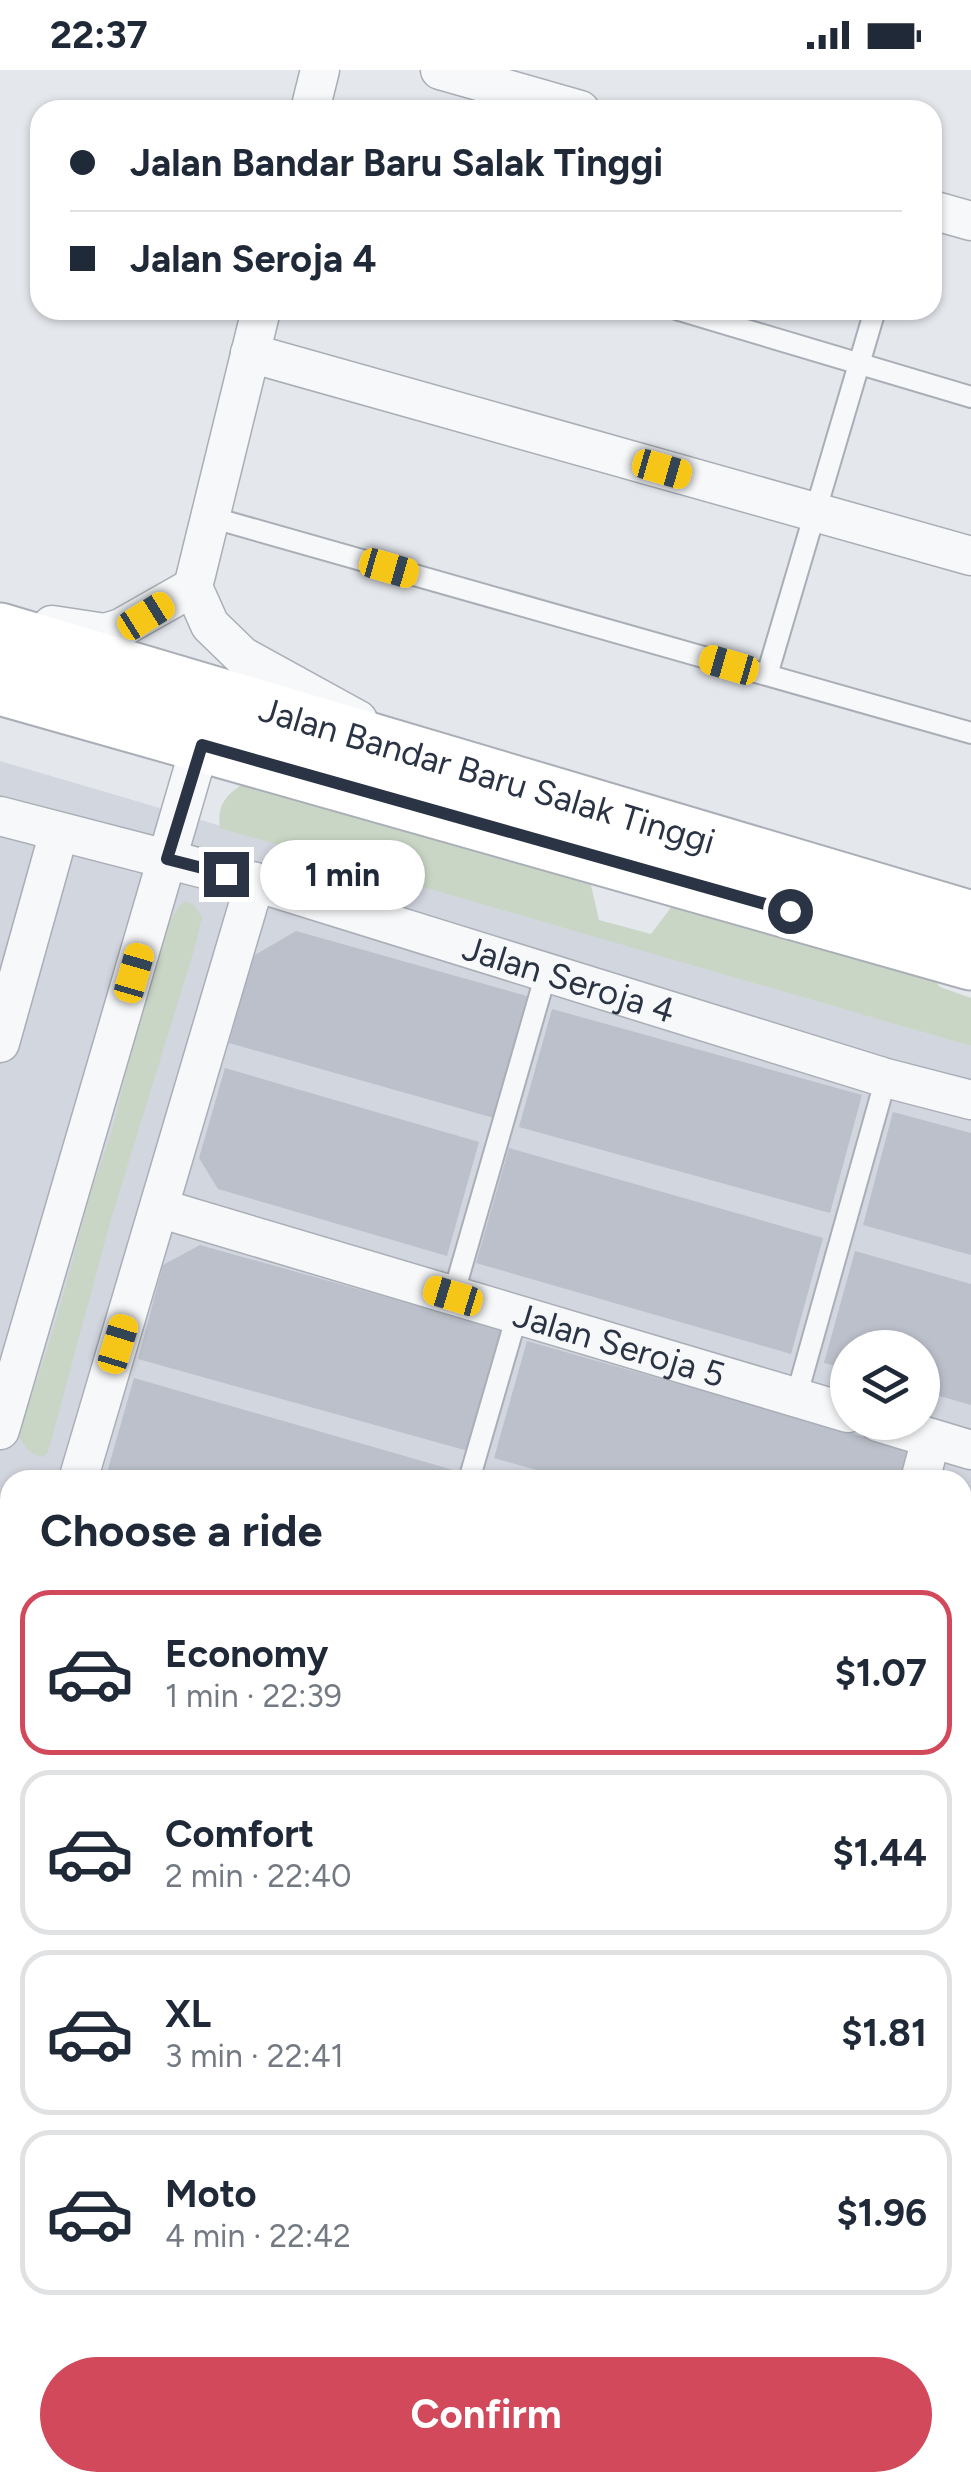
<!DOCTYPE html>
<html lang="en">
<head>
<meta charset="utf-8">
<style>
	body { margin:0; font-family:Figtree,sans-serif; background:#f6f6f7; color:#1f2937; height:100vh; display:flex; flex-direction:column; font-size:38px; white-space:nowrap }
	* { box-sizing:border-box; margin:0 }
	p { font-size:32px; color:#747a83 }
	.icon { flex:none; width:55px; height:55px; fill:none; stroke:currentColor; stroke-width:2; stroke-linecap:round; stroke-linejoin:round }
	.map { position:relative; flex:1; overflow:hidden }
	.drawer { position:absolute; left:0px; top:1400px; width:972px; height:1022px; display:flex; flex-direction:column; background:#fff; border-radius:30px 30px 0 0; box-shadow:0 2px 8px #0004 }
	.drawer>* { flex:none }
	.hud { position:absolute; left:30px; top:30px; width:912px; height:220px; border-radius:30px; box-shadow:0 2px 8px #0004; display:grid; align-content:center; height:220px; padding:0 40px; background:#fff }
	.fabs { position:absolute; left:830px; top:1260px; display:grid; gap:20px }
	.fabs a { display:grid; place-items:center; width:110px; height:110px; border-radius:50%; background:#fff; box-shadow:0 2px 8px #0004; font-size:50px }
	.end { position:absolute; width:45px; height:45px; margin:-22px; border:12px solid #2b3445; background:#fff; box-shadow:0 0 0 5px #fff }
	.from { border-radius:50% }
	.bubble { position:absolute; height:70px; border-radius:35px; background:#fff; box-shadow:0 2px 8px #0004; font-size:32px; font-weight:700; line-height:70px; text-align:center }
	.car { position:absolute; width:30px; height:60px; margin:-30px -15px; border-radius:12px; box-shadow:0 0 8px 2px #0007; background:linear-gradient(#f5c518 24%,#345 0 40%,#f5c518 0 76%,#345 0 86%,#f5c518 0) }
	.hud b { display:flex; align-items:center; gap:35px; height:95px; font-size:38px }
	.hud b+b { border-top:2px solid #e0e1e3 }
	.hud i { width:25px; height:25px; background:#1f2937 }
	ul { padding:0; list-style:none }
	li { display:flex; align-items:center; gap:30px; height:165px; margin:0 20px 15px; padding:0 20px; border:5px solid #e0e1e3; border-radius:30px }
	li div { flex:1 }
	li b { display:block; font-size:38px }
	li em { font-style:normal; font-weight:700 }
	li.current { border-color:#d1495b }
	li>.icon { width:90px; height:90px; stroke-width:1.5 }
	h2 { padding:0 40px; font-size:45px; line-height:120px }
	.primary-button { display:flex; gap:20px; margin-top:auto; padding:20px 40px }
	.primary-button a { flex:1; height:115px; border-radius:60px; background:#d1495b; color:#fff; font-size:40px; font-weight:700; line-height:115px; text-align:center }
	.status { display:flex; justify-content:space-between; align-items:center; height:70px; padding:0 50px; background:#fff; direction:ltr }
	.status svg { height:28px; fill:currentColor }
	.map>svg:first-child { display:block }
</style>
</head>
<body>
<div class="status"><b>22:37</b><svg viewBox="0 0 49 12"><path d="M0 12V9h3v3zM5 12V6h3v6zM10 12V3h3v9zM15 12V0h3v12zM26 1h20v11H26zM47 4h2v5h-2z"/></svg></div>
<div class="map">
<svg width="971" height="2422" viewBox="0 0 971 2422">
	<rect width="100%" height="100%" fill="#e4e7ec"/>
	<path fill="#d2d6de" fill-rule="evenodd" d="M0,691L971,976V2097L962,2094V1410H10V1781L0,1777ZM848,1278H922V1352H848Z"/>
	<path fill="#c9d6c5" d="M253,708L588,802L599,850L651,864L678,828L921,895L940,917L971,928V976L220,758C216,730 231,721 253,708Z
		M184,832L193,834L202,847L194,880L111,1149L48,1382L43,1387C30,1385 22,1374 17,1363C48,1288 68,1207 89,1129C97,1102 108,1076 115,1049C127,1006 154,854 184,832Z"/>
	<path fill="#bbc0ca" d="M296,861L527,926L494,1048L229,973L253,886Z
		M552,939L862,1025L830,1143L519,1057Z
		M225,998L479,1072L447,1186L218,1119L199,1088Z
		M893,1042L971,1063V1185L863,1155Z
		M509,1078L823,1168L791,1284L476,1193Z
		M200,1175L501,1259L468,1381L138,1289L163,1195Z
		M855,1181L971,1214V1335L922,1321V1278H848V1299L824,1293Z
		M527,1271L910,1380L902,1410H573L494,1388Z
		M134,1308L460,1402L457,1410H114L108,1399Z
		M962,1729L971,1732V1842L964,1871Z
		M10,2024V2144L0,2134V2034Z
		M0,2142L10,2153V2218L0,2228Z
		M326,2412H447L456,2422H335Z
		M485,2412H569L579,2422H475Z"/>
	<g fill="none" stroke-linecap="round" stroke-linejoin="round">
		<defs>
			<path id="lane" d="M679,240L971,327
				M210,447L971,663
				M767,605L875,240
				M453,1226L547,900
				M796,1328L886,1008
				M469,1410L517,1245
				M962,1618L971,1587"/>
			<g id="street">
				<path d="M440,0L580,40"/>
				<path d="M310,40L320,0"/>
				<path d="M932,140L971,151"/>
				<path d="M261,240L193,517L210,555L242,586L358,650"/>
				<path d="M250,283L971,486"/>
				<path d="M52,555L105,563L121,558L193,517"/>
				<path id="s1" d="M0,746L255,812L886,1008L971,1030"/>
				<path d="M0,973L59,762"/>
				<path id="s2" d="M159,1138L848,1343"/>
				<path d="M878,1352L971,1380"/>
				<path d="M0,1360L207,652"/>
				<path d="M78,1410L255,812"/>
				<path d="M920,1410L931,1369"/>
				<path d="M0,1682L10,1647"/>
				<path d="M962,1711L971,1714"/>
				<path d="M0,1757L10,1767"/>
				<path d="M0,1838L10,1820"/>
				<path d="M0,1924L10,1935"/>
				<path d="M962,2016L971,1986"/>
				<path d="M962,2049L971,2052"/>
				<path d="M0,2365L10,2376"/>
				<path d="M43,2412L51,2422"/>
				<path d="M257,2422L268,2412"/>
				<path d="M679,2422L689,2412"/>
			</g>
			<g id="secondary">
				<path id="s3" d="M0,561L971,849"/>
				<path d="M0,617L971,892"/>
				<path d="M962,2284L971,2267"/>
				<path d="M834,2422L844,2412"/>
			</g>
		</defs>
		<use href="#lane" stroke="#a9aeb7" stroke-width="24"/>
		<use href="#street" stroke="#a9aeb7" stroke-width="41"/>
		<use href="#secondary" stroke="#a9aeb7" stroke-width="59"/>
		<use href="#lane" stroke="#f7f8fa" stroke-width="20"/>
		<use href="#street" stroke="#f7f8fa" stroke-width="38"/>
		<use href="#secondary" stroke="#fff" stroke-width="55"/>
	</g>
	<g fill="none" stroke-linecap="round" stroke-linejoin="round">
		<path stroke="#2b3445" stroke-width="12" d="M226,804L167,789L202,675L790,841"/>
	</g>
	<g text-anchor="middle" stroke-width="9" stroke-linejoin="round" paint-order="stroke">
		<g font-size="35" fill="#2b3445" stroke="#f4f6f9">
			<text dy="12" stroke="none"><textPath href="#s3" startOffset="508">Jalan Bandar Baru Salak Tinggi</textPath></text>
			<text dy="12" stroke="none"><textPath href="#s1" startOffset="592">Jalan Seroja 4</textPath></text>
			<text dy="12" stroke="none"><textPath href="#s2" startOffset="480">Jalan Seroja 5</textPath></text>
		</g>
	</g>
</svg>
<div class="fabs">
<a><svg class="icon" aria-label="layers" viewBox="0 0 24 24"><path d="M12 4l9 5-9 5-9-5zM3 14l9 5 9-5"/></svg></a>
</div>
<i class="end from" style="left:790px;top:841px"></i>
<i class="end" style="left:226px;top:804px"></i>
<div class="bubble" style="left:260px;top:770px;width:165px">1 min</div>
<i class="car" style="left:662px;top:399px;rotate:106deg"></i>
<i class="car" style="left:389px;top:498px;rotate:106deg"></i>
<i class="car" style="left:146px;top:546px;rotate:58deg"></i>
<i class="car" style="left:729px;top:595px;rotate:286deg"></i>
<i class="car" style="left:134px;top:903px;rotate:16deg"></i>
<i class="car" style="left:453px;top:1226px;rotate:287deg"></i>
<i class="car" style="left:118px;top:1274px;rotate:17deg"></i>
<div class="hud">
<b><i class="from"></i>Jalan Bandar Baru Salak Tinggi</b>
<b><i></i>Jalan Seroja 4</b>
</div>
<section class="drawer">
<h2>Choose a ride</h2>
<ul>
<li class="current"><svg class="icon" aria-label="car" viewBox="0 0 24 24"><path d="M5 17H2v-5l4-1 3-4h7l3 4 3 1v5h-3M9 17h6M6 11h13"/><circle cx="7" cy="17" r="2"/><circle cx="17" cy="17" r="2"/></svg><div><b>Economy</b><p>1 min · 22:39</p></div><em>$1.07</em></li>
<li><svg class="icon" aria-label="car" viewBox="0 0 24 24"><path d="M5 17H2v-5l4-1 3-4h7l3 4 3 1v5h-3M9 17h6M6 11h13"/><circle cx="7" cy="17" r="2"/><circle cx="17" cy="17" r="2"/></svg><div><b>Comfort</b><p>2 min · 22:40</p></div><em>$1.44</em></li>
<li><svg class="icon" aria-label="car" viewBox="0 0 24 24"><path d="M5 17H2v-5l4-1 3-4h7l3 4 3 1v5h-3M9 17h6M6 11h13"/><circle cx="7" cy="17" r="2"/><circle cx="17" cy="17" r="2"/></svg><div><b>XL</b><p>3 min · 22:41</p></div><em>$1.81</em></li>
<li><svg class="icon" aria-label="car" viewBox="0 0 24 24"><path d="M5 17H2v-5l4-1 3-4h7l3 4 3 1v5h-3M9 17h6M6 11h13"/><circle cx="7" cy="17" r="2"/><circle cx="17" cy="17" r="2"/></svg><div><b>Moto</b><p>4 min · 22:42</p></div><em>$1.96</em></li>
</ul>
<div class="primary-button"><a>Confirm</a></div>
</section>
</div>
</body>
</html>
